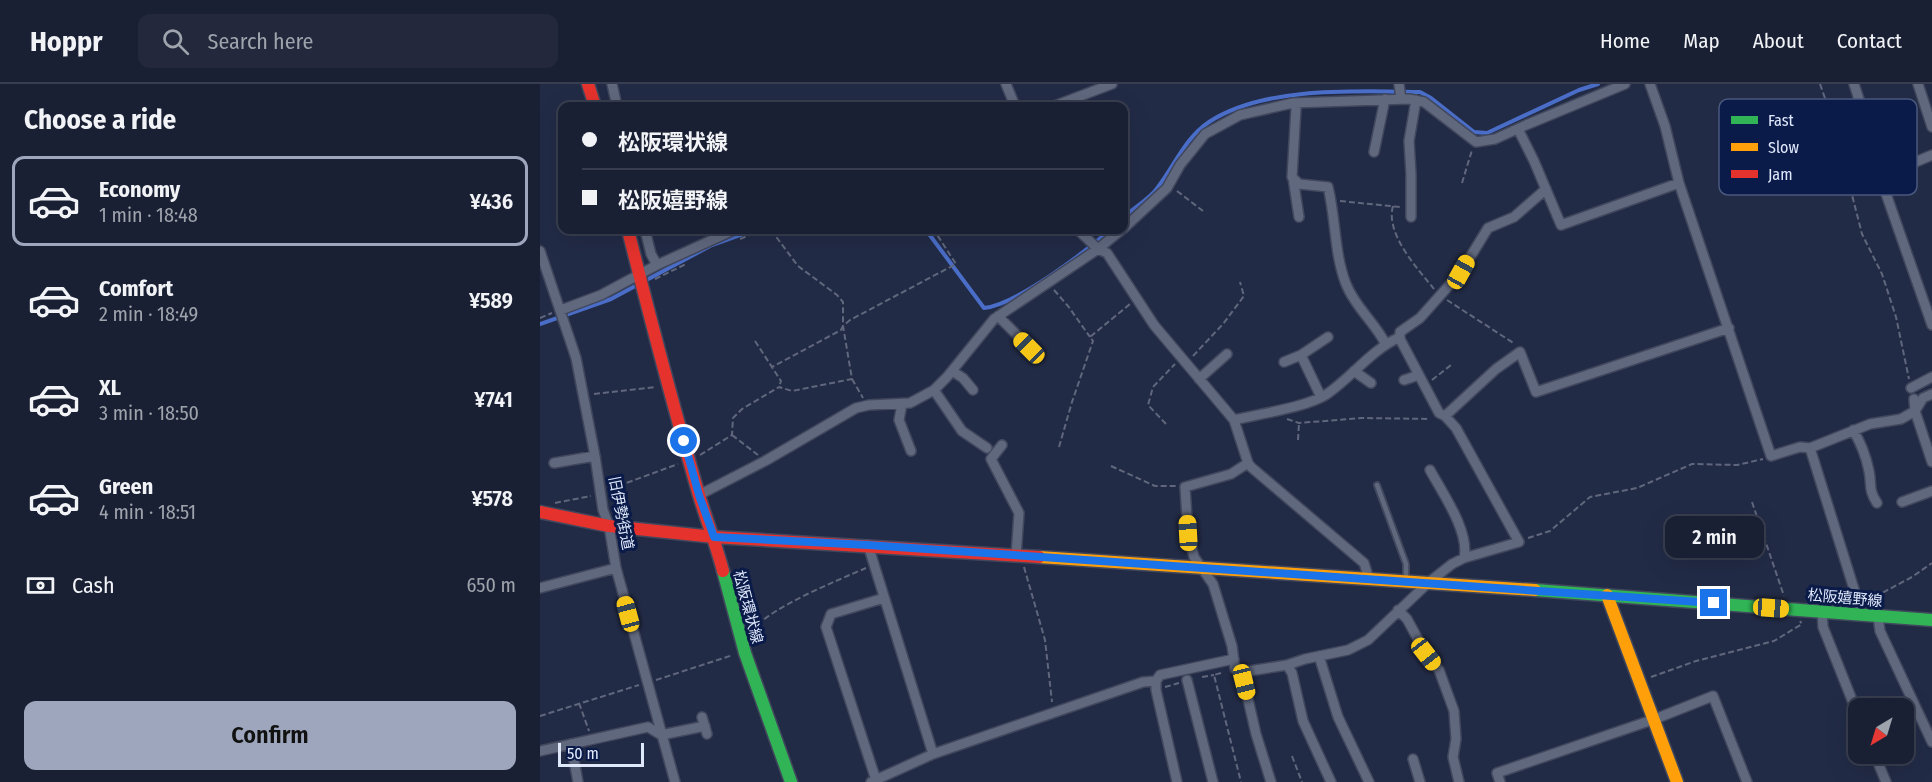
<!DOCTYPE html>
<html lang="en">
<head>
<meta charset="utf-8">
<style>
	body { margin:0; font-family:"Fira Sans Condensed","Noto Sans JP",sans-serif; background:#23283c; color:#f1f3f6; height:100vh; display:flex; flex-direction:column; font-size:22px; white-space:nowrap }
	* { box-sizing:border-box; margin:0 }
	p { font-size:20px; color:#9fa3ac }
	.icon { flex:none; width:33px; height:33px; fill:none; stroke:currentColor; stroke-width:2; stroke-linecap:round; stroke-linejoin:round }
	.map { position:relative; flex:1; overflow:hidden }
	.details { display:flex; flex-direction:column; background:#1a2034; width:540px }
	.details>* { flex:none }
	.top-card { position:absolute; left:18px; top:18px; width:570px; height:132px; border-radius:12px; box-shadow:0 6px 24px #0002,0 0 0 2px #383e4f; display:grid; align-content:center; height:132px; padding:0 24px; background:#1a2034 }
	.needle { width:39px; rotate:218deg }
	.controls { position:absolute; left:1308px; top:614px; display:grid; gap:12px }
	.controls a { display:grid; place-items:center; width:66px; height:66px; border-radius:12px; background:#1a2034; box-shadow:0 6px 24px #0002,0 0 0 2px #383e4f; font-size:30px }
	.scale { position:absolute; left:18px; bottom:15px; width:86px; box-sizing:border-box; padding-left:6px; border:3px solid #dfe8fb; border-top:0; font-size:16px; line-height:21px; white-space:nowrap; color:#dfe8fb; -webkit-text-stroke:4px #0a1a49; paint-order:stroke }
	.end { position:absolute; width:27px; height:27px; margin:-14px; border:8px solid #1a73e8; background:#fff; box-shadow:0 0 0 3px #fff }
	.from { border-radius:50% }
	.bubble { position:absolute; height:42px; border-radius:12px; background:#1a2034; box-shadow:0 6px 24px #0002,0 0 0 2px #383e4f; font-size:20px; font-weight:600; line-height:42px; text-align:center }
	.car { position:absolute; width:18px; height:36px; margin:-18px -9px; border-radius:8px; box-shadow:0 0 4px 2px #0007; background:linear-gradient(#f5c518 24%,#345 0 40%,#f5c518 0 76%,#345 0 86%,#f5c518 0) }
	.top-card b { display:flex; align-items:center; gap:21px; height:57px; font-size:22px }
	.top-card b+b { border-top:2px solid #383e4f }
	.top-card i { width:15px; height:15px; background:#f1f3f6 }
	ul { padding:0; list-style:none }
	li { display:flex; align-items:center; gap:18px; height:90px; margin:0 12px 9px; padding:0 12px; border:3px solid transparent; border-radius:12px }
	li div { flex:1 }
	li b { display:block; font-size:22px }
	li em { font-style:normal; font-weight:600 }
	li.on { border-color:#9da6bc }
	li>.icon { width:54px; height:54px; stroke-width:1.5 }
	h2 { padding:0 24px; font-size:27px; line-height:72px }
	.pay { display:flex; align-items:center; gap:15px; height:66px; padding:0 24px; font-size:22px }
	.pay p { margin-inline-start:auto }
	.action { display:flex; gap:12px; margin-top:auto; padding:12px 24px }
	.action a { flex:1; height:69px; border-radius:12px; background:#9da6bc; color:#111; font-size:24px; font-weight:600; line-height:69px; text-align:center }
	header { display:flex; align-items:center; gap:36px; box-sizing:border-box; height:84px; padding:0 30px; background:#1a2034; border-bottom:2px solid #383e4f }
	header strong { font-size:28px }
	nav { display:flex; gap:33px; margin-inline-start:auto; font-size:21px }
	.search { width:420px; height:54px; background:#23283c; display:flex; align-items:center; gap:15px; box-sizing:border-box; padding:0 21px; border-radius:12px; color:#9fa3ac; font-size:22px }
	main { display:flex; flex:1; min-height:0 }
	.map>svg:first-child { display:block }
</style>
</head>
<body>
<header>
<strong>Hoppr</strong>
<div class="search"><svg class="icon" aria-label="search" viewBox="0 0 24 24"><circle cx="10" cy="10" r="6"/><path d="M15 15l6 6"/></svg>Search here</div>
<nav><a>Home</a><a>Map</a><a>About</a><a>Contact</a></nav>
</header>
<main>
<section class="details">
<h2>Choose a ride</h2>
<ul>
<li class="on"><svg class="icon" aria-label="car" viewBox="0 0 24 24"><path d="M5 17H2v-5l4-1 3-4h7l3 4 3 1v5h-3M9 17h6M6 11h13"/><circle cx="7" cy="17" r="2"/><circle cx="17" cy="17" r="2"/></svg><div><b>Economy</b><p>1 min · 18:48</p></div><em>¥436</em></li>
<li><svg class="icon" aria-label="car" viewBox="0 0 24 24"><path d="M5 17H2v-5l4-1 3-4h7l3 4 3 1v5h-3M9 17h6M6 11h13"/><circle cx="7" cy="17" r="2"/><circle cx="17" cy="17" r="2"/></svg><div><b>Comfort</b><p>2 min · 18:49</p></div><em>¥589</em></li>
<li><svg class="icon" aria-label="car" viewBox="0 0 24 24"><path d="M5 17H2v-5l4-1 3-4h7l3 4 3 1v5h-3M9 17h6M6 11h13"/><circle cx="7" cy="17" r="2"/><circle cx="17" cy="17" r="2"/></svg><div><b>XL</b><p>3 min · 18:50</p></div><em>¥741</em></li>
<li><svg class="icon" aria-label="car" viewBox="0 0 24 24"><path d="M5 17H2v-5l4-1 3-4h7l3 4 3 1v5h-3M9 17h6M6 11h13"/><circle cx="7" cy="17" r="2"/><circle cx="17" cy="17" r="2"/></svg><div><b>Green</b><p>4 min · 18:51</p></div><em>¥578</em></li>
</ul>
<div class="pay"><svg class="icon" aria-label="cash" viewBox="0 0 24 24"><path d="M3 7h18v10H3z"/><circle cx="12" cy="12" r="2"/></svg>Cash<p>650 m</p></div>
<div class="action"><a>Confirm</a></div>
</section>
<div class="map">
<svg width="1392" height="698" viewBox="0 0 1392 698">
	<rect width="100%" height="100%" fill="#222b46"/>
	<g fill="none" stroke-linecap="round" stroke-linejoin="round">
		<path stroke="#4a6dc7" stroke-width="4" d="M584,133C594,123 610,115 618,103C635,81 645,54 669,38C724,2 816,7 880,8L891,14L934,48L947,49L1039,6L1058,0
			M386,146L444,224C476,221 545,168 570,146
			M0,240L71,215L172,161L214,146"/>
		<defs>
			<path id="lane" d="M837,401L866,480V495"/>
			<path id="street" d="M72,0L77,22
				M466,0L475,22
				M859,0L861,15
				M1110,0L1125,42L1139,99L1231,372L1260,363L1270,364
				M1314,0L1338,74L1347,83L1359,85L1344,104L1392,241
				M1378,0L1392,43
				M753,19L756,24L752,93L759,100L788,103C796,135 794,169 806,200C815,223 835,239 845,259
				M514,22L572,0
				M978,45L994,77L1021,141L1139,99
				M834,68L845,15
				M1359,85L1392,71
				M753,94L759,133
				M871,133V90L869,57L876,16
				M584,144L627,104L640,81L665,50L700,31L753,19L869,15L884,18L936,58L955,55L986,41L1085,0
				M105,146L111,170L117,181
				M538,146L558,165L567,169L614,241L694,336L708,379L711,383L824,479L829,495
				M0,167L36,274L55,372L63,426L69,442L76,484L135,698
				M21,226L61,211L117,181L194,146
				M458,232L489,263
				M761,271L788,253
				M744,278L761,271L781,313
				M412,287L423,294L433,306
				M814,287L831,299
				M659,295L687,270
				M864,296L879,291
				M1371,304L1392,293
				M394,306L422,347L447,364
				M1374,315L1375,327L1392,378
				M362,320L359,336L371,367
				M905,332L899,329L860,255V248L880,234L921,188L948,144L974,133L1006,105
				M694,336C719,330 768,323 787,310C813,292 831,266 860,253
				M1313,346C1321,359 1326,372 1329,387C1332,402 1328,405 1337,419
				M462,361L451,375L479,429L476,472
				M14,379L55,372
				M708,379L691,390L645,403L648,449L654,473L673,500L692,562L695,585L709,587L747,581L765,575L808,566L828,556L888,499L912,480L924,474L979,458L916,344L905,332L956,285L980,268L996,308L1189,244
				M890,386C902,408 930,448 924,474
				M159,411L225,377L316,324L329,321L370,319L394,306L407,293L454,235L558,165L581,146
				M1362,418L1392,407
				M328,461L393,670
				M0,504L76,484
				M1319,521L1270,364L1330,340L1361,335L1375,327L1383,314L1392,310
				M858,526L867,535L886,570L899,586L914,627L916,655L913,673L919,698
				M1282,527L1283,543L1318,631
				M1338,532L1340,547L1392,658
				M779,572L798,633L829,698
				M747,581L752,589L763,637L791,698
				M709,587L704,598L716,650L731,698
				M647,596L673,698
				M616,597V606L637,698
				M162,633L167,650
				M31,660L38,698
				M0,667L108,643L121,651L165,642
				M1334,669L1346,698
				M873,675L880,698
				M336,696L286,543L291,530L344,514
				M331,698L393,670L603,598L616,597L620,591L694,575
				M960,698L957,689L1115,635L1173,612L1207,698"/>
			<path id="fast" d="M183,487L205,569L251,698
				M995,506L1392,536"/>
			<path id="slow" d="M499,473L995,506
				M1067,511L1137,698"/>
			<path id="jam" d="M48,0L55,22
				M88,146C110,234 133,321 158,408C166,435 176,460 183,487
				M0,428L69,442L174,453L499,473"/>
		</defs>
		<use href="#lane" stroke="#41475d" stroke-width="8"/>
		<use href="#street" stroke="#41475d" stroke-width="12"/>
		<use href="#fast" stroke="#41475d" stroke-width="15"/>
		<use href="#slow" stroke="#41475d" stroke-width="15"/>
		<use href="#jam" stroke="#41475d" stroke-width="15"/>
		<path stroke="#60677c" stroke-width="2" stroke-dasharray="6 3" stroke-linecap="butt" d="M1280,0L1293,37L1322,150L1342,190L1356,233L1369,295
			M922,99L932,66
			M1311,102L1340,93
			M637,107L663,127
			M800,117L860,123
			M853,122C845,150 878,185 894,205
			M231,146L258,182L297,211L303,218V242L301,246L232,283
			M200,155L222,146
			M115,195L146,180
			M514,206L528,222L550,253
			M907,216L975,260
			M0,234L12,229
			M215,257L241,297L239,303
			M653,272L683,240L704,212L700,198
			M312,295L323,314
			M892,296L911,281
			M54,310L116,303
			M747,335L759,339L822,334L890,335
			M626,340L608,321L613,303L635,280
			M192,351L218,371
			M758,356L759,339
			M519,363L532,318L553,257L550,253L590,220
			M160,371L192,351L193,334L202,325L239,303L252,307L312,295L303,242L310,236L416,180L394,146
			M571,382L615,402H637
			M70,405L138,380
			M1212,418L1244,512
			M15,419L51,412
			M988,454L1010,447L1050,413L1097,404L1152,380L1197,381L1223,375
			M484,483L505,556L512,618
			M1327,517L1372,493L1392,479
			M211,547C233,522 294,498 326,484
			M681,589L674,591L701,698
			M662,593L674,591
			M1111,593L1156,577L1234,557L1262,540L1260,537
			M116,596L193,571
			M625,603L639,599
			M39,619L49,647
			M0,632L99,601
			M752,672L762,698"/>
		<use href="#lane" stroke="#60687e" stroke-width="4.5"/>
		<use href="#street" stroke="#60687e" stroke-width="9"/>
		<use href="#fast" stroke="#30b455" stroke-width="12"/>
		<use href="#slow" stroke="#ff9f0a" stroke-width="12"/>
		<use href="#jam" stroke="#e5322d" stroke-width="12"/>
	</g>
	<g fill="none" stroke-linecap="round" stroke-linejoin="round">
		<path stroke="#1a73e8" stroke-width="8" d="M144,357L159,411L174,453L328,461L1174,519"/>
	</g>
	<g text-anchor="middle" stroke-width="6" stroke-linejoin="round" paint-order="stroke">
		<g font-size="15" fill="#dfe8fb" stroke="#0a1a49">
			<text transform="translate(81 429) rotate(79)" y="5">旧伊勢街道</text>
			<text transform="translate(1305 514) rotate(5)" y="5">松阪嬉野線</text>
			<text transform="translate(208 523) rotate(75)" y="5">松阪環状線</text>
		</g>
	</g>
	<rect x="1179" y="15" width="198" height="96" rx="9" fill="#0a1a49" stroke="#4a587e" stroke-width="1.5"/>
	<rect x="1191" y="32" width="27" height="8" fill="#30b455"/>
	<rect x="1191" y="59" width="27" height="8" fill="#ff9f0a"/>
	<rect x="1191" y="86" width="27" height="8" fill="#e5322d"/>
	<g font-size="16" fill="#dfe8fb">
		<text x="1228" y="42">Fast</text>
		<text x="1228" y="69">Slow</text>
		<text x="1228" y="96">Jam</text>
	</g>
</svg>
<div class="controls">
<a><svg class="needle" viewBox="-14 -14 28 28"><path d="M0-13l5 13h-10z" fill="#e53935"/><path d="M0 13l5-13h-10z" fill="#9fa3ac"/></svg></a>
</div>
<div class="scale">50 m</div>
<i class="end from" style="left:144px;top:357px"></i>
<i class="end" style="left:1174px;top:519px"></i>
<div class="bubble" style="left:1125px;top:432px;width:99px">2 min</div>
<i class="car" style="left:921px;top:188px;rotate:29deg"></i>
<i class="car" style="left:489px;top:264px;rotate:315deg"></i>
<i class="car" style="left:648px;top:449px;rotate:357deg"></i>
<i class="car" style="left:1231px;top:524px;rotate:94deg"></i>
<i class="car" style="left:88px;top:530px;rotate:345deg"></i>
<i class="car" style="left:886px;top:570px;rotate:142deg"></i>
<i class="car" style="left:704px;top:598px;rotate:166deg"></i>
<div class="top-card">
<b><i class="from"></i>松阪環状線</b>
<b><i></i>松阪嬉野線</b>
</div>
</div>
</main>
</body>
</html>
